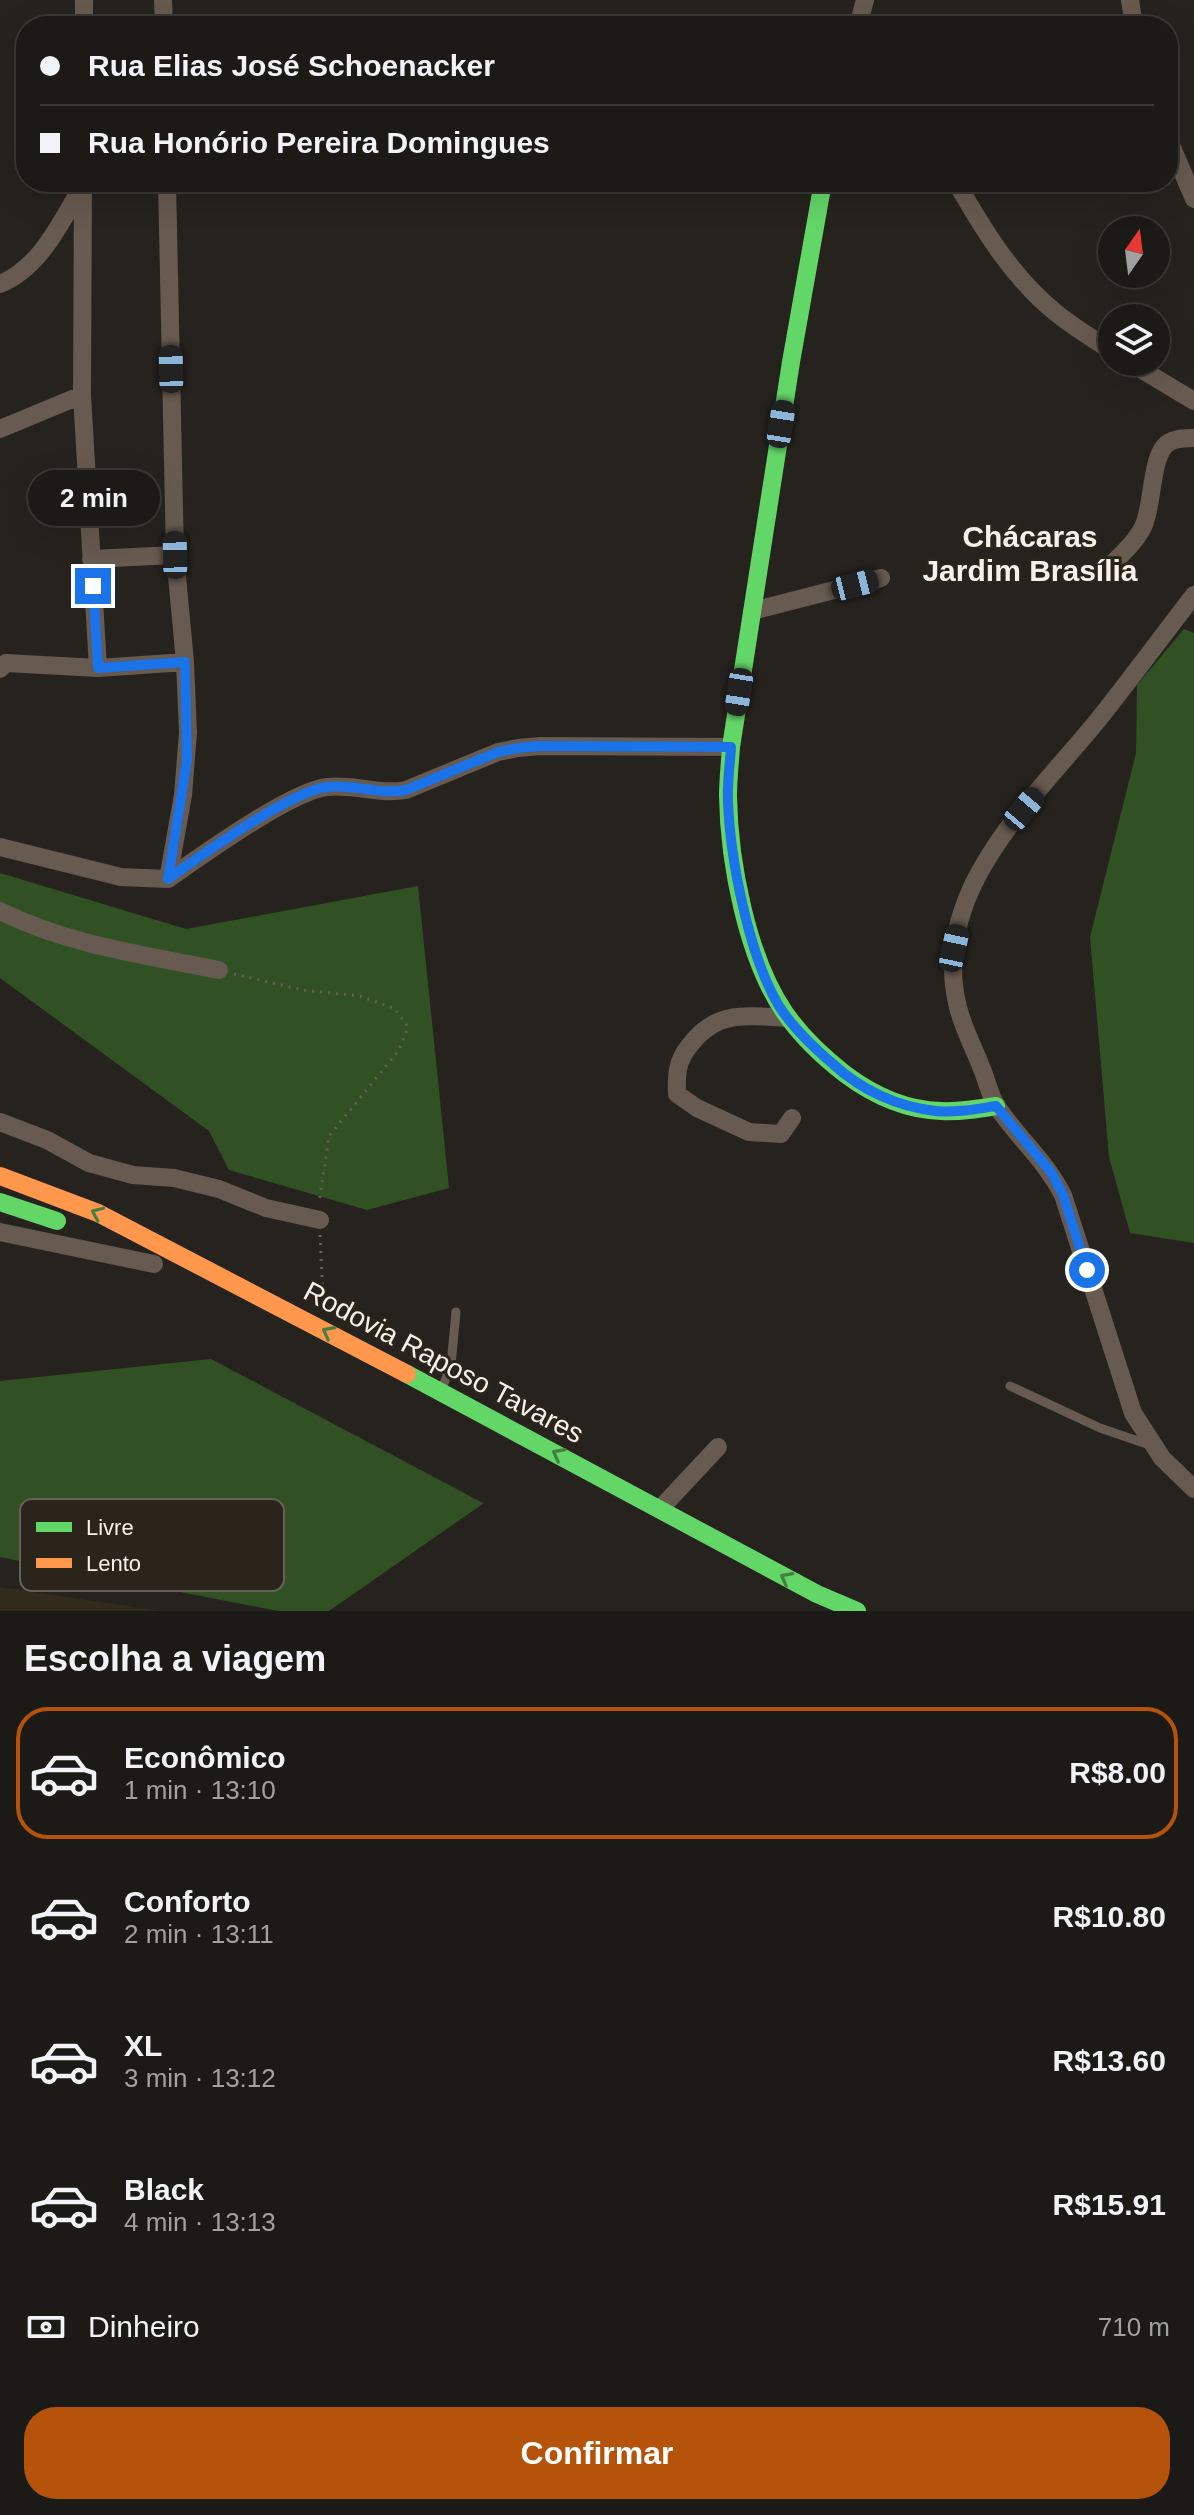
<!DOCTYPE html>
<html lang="pt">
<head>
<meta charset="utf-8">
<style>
	body { margin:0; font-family:Helvetica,sans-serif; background:#25231f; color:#f1f3f6; height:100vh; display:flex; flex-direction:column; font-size:30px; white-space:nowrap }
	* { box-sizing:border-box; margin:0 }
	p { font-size:26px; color:#a0a1a1 }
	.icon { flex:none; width:44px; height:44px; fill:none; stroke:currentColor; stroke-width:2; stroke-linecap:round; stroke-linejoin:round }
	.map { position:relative; height:1611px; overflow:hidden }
	.side { display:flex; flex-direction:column; background:#1c1a16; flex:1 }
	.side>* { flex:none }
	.banner { position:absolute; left:16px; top:16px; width:1162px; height:176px; border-radius:32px; box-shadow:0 8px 32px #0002,0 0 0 2px #3a3835; display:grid; align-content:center; height:176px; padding:0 24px; background:#1c1a16 }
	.needle { width:52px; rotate:14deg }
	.tools { position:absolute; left:1098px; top:216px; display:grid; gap:16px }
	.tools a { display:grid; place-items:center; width:72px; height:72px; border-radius:50%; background:#1c1a16; box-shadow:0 8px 32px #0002,0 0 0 2px #3a3835; font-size:40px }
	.end { position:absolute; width:36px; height:36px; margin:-18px; border:10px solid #1a73e8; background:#fff; box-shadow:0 0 0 4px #fff }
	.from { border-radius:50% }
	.bubble { position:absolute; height:56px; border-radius:28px; background:#1c1a16; box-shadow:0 8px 32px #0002,0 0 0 2px #3a3835; font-size:26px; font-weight:700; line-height:56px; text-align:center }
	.car { position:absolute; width:24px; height:48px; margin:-24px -12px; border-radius:10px; box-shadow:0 0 6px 2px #0007; background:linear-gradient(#222 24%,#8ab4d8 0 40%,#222 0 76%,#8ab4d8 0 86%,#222 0) }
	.banner b { display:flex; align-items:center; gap:28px; height:76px; font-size:30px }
	.banner b+b { border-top:2px solid #3a3835 }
	.banner i { width:20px; height:20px; background:#f1f3f6 }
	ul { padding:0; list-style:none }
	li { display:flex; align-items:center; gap:24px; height:132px; margin:0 16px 12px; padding:0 8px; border:4px solid transparent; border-radius:32px }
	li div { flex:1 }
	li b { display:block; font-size:30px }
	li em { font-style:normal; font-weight:700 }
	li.active { border-color:#b45309 }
	li>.icon { width:72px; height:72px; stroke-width:1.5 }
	h2 { padding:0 24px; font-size:36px; line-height:96px }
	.pay { display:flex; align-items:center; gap:20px; height:88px; padding:0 24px; font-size:30px }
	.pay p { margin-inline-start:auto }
	.action { display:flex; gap:16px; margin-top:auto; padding:16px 24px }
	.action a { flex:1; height:92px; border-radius:32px; background:#b45309; color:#fff; font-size:32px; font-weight:700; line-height:92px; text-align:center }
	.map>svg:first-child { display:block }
</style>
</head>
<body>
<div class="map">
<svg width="1194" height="1611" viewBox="0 0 1194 1611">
	<rect width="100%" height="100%" fill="#26231e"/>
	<path fill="#322a1b" d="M0,1587L162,1611H0Z"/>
	<path fill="#315125" d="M1184,629L1194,633V1243L1130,1233L1109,1157L1090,937L1136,753L1137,685Z
		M0,873L186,929L418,886L449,1188L367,1210L229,1170L209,1131L0,978Z
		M211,1359L483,1503H484L329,1611H278L0,1557V1381Z"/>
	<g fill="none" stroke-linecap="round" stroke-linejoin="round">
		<path stroke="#675f58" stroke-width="3" stroke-dasharray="2 6" stroke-linecap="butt" d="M234,974L303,990L359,996L394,1008L408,1027L399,1050L329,1136L319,1203
			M320,1235L323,1296L326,1303"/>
		<path stroke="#675a50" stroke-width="9" d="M443,1386L451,1365L456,1312
			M1010,1386L1100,1428L1150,1445"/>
		<path stroke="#675a50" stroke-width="18" d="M163,0L164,26
			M1130,0L1134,26
			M84,26V0
			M858,26L865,0
			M1168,138L1194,199
			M83,182L82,395L98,668
			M167,182L175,555L185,662L188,733L183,795L168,879
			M956,182C983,229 1012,277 1055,312C1073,327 1093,339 1112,351
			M0,284C41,267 60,223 82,187
			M1129,362L1194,401
			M0,429L82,395
			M91,559L175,555
			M1102,574C1115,560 1134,545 1143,527C1154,505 1150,451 1170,442C1177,438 1186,438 1194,438
			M1194,595C1163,635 1133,676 1102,715C1037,797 928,889 958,1007C963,1028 974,1048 982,1069C987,1081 990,1097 998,1108C1019,1139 1045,1160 1063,1195L1133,1413L1162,1458L1194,1489
			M752,611L881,578
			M0,669L6,663L98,668L185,662
			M0,847L121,877L168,879
			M168,879C201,856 291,791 327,787C354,784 379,795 406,790L498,752L518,748L540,746L731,747
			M0,911C68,945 145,955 219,970
			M789,1018C754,1016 721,1010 696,1038C678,1057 676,1069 677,1094L697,1108L749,1132L781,1134L792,1118
			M0,1122L47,1140L89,1163L133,1175L174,1178L219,1189L266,1208L320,1220
			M0,1232L154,1264
			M660,1509L718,1447"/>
		<path stroke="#63d668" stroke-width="18" d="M823,182L791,362L731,747C730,763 728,780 728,796C729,862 747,958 785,1013C801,1036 823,1057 845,1074C873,1095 906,1110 941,1111C960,1112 978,1109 996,1106
			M0,1202L57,1221
			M407,1374L817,1594L857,1611"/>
		<path stroke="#ff974d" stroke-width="18" d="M0,1176L98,1213L407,1374"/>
	</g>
	<defs><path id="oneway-chevron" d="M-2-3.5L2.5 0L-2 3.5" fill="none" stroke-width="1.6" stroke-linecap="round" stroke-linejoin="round" transform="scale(2)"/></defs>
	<g stroke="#467d41">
		<use href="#oneway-chevron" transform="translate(97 1213) rotate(-156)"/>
		<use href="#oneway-chevron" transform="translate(328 1332) rotate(-152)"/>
		<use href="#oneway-chevron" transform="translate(558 1454) rotate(-152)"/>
		<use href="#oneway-chevron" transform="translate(786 1578) rotate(-152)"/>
	</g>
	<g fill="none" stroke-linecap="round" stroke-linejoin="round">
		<path stroke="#1a73e8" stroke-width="10" d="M93,586L98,668L185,662L187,760L168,879C200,856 291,791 327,787C354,784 379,795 406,790L498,752L518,748L540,746L731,747C730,765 727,783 728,801C730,859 749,956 779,1006C793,1028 813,1047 833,1064C861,1090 898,1107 936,1111C956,1113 976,1109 996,1106L1051,1172L1063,1195L1087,1270"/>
	</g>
	<g text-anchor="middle" stroke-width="6" stroke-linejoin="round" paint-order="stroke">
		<g font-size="28" fill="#f6f2eb" stroke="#2a241a">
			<text transform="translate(444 1362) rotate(28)" y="10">Rodovia Raposo Tavares</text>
		</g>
		<g font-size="30" font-weight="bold" fill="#f6f2eb" stroke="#2a241a">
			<text x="1030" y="547">Chácaras<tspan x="1030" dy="34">Jardim Brasília</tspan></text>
		</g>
	</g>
	<rect x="20" y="1499" width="264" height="92" rx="12" fill="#2a241a" stroke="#676259" stroke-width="2"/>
	<rect x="36" y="1522" width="36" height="10" fill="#63d668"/>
	<rect x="36" y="1558" width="36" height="10" fill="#ff974d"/>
	<g font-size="22" fill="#f6f2eb">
		<text x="86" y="1535">Livre</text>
		<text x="86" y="1571">Lento</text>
	</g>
</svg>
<div class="tools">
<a><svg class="needle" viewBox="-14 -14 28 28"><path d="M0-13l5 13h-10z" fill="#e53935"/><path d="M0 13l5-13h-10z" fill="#a0a1a1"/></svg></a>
<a><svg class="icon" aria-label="layers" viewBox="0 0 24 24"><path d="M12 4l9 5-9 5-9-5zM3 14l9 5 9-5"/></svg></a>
</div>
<i class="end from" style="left:1087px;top:1270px"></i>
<i class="end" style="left:93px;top:586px"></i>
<div class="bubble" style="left:28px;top:470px;width:132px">2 min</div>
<i class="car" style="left:171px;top:369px;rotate:359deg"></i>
<i class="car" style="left:781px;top:424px;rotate:9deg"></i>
<i class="car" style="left:175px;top:555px;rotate:359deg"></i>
<i class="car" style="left:855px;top:585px;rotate:76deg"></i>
<i class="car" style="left:739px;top:692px;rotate:189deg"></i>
<i class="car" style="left:1024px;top:809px;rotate:40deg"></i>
<i class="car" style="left:954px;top:948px;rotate:12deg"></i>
<div class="banner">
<b><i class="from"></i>Rua Elias José Schoenacker</b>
<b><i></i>Rua Honório Pereira Domingues</b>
</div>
</div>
<section class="side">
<h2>Escolha a viagem</h2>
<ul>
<li class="active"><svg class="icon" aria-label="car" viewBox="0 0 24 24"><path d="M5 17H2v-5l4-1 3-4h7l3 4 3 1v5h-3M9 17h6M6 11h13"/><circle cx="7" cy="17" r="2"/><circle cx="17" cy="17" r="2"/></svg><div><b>Econômico</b><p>1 min · 13:10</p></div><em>R$8.00</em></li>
<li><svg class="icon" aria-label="car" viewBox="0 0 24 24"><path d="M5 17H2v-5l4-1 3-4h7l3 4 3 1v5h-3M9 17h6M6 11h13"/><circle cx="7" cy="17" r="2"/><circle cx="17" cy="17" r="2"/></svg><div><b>Conforto</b><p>2 min · 13:11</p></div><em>R$10.80</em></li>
<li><svg class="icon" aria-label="car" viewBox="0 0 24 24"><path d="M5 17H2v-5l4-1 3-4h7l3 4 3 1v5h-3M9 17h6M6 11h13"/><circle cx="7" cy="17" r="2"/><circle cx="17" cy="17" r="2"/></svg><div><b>XL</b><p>3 min · 13:12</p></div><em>R$13.60</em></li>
<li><svg class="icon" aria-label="car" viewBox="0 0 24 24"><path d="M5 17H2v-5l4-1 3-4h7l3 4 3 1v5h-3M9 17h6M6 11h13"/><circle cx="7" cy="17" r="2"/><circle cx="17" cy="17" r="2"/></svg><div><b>Black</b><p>4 min · 13:13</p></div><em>R$15.91</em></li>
</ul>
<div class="pay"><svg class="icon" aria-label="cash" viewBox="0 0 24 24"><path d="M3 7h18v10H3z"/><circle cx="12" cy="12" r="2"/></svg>Dinheiro<p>710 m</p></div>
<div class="action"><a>Confirmar</a></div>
</section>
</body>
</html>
